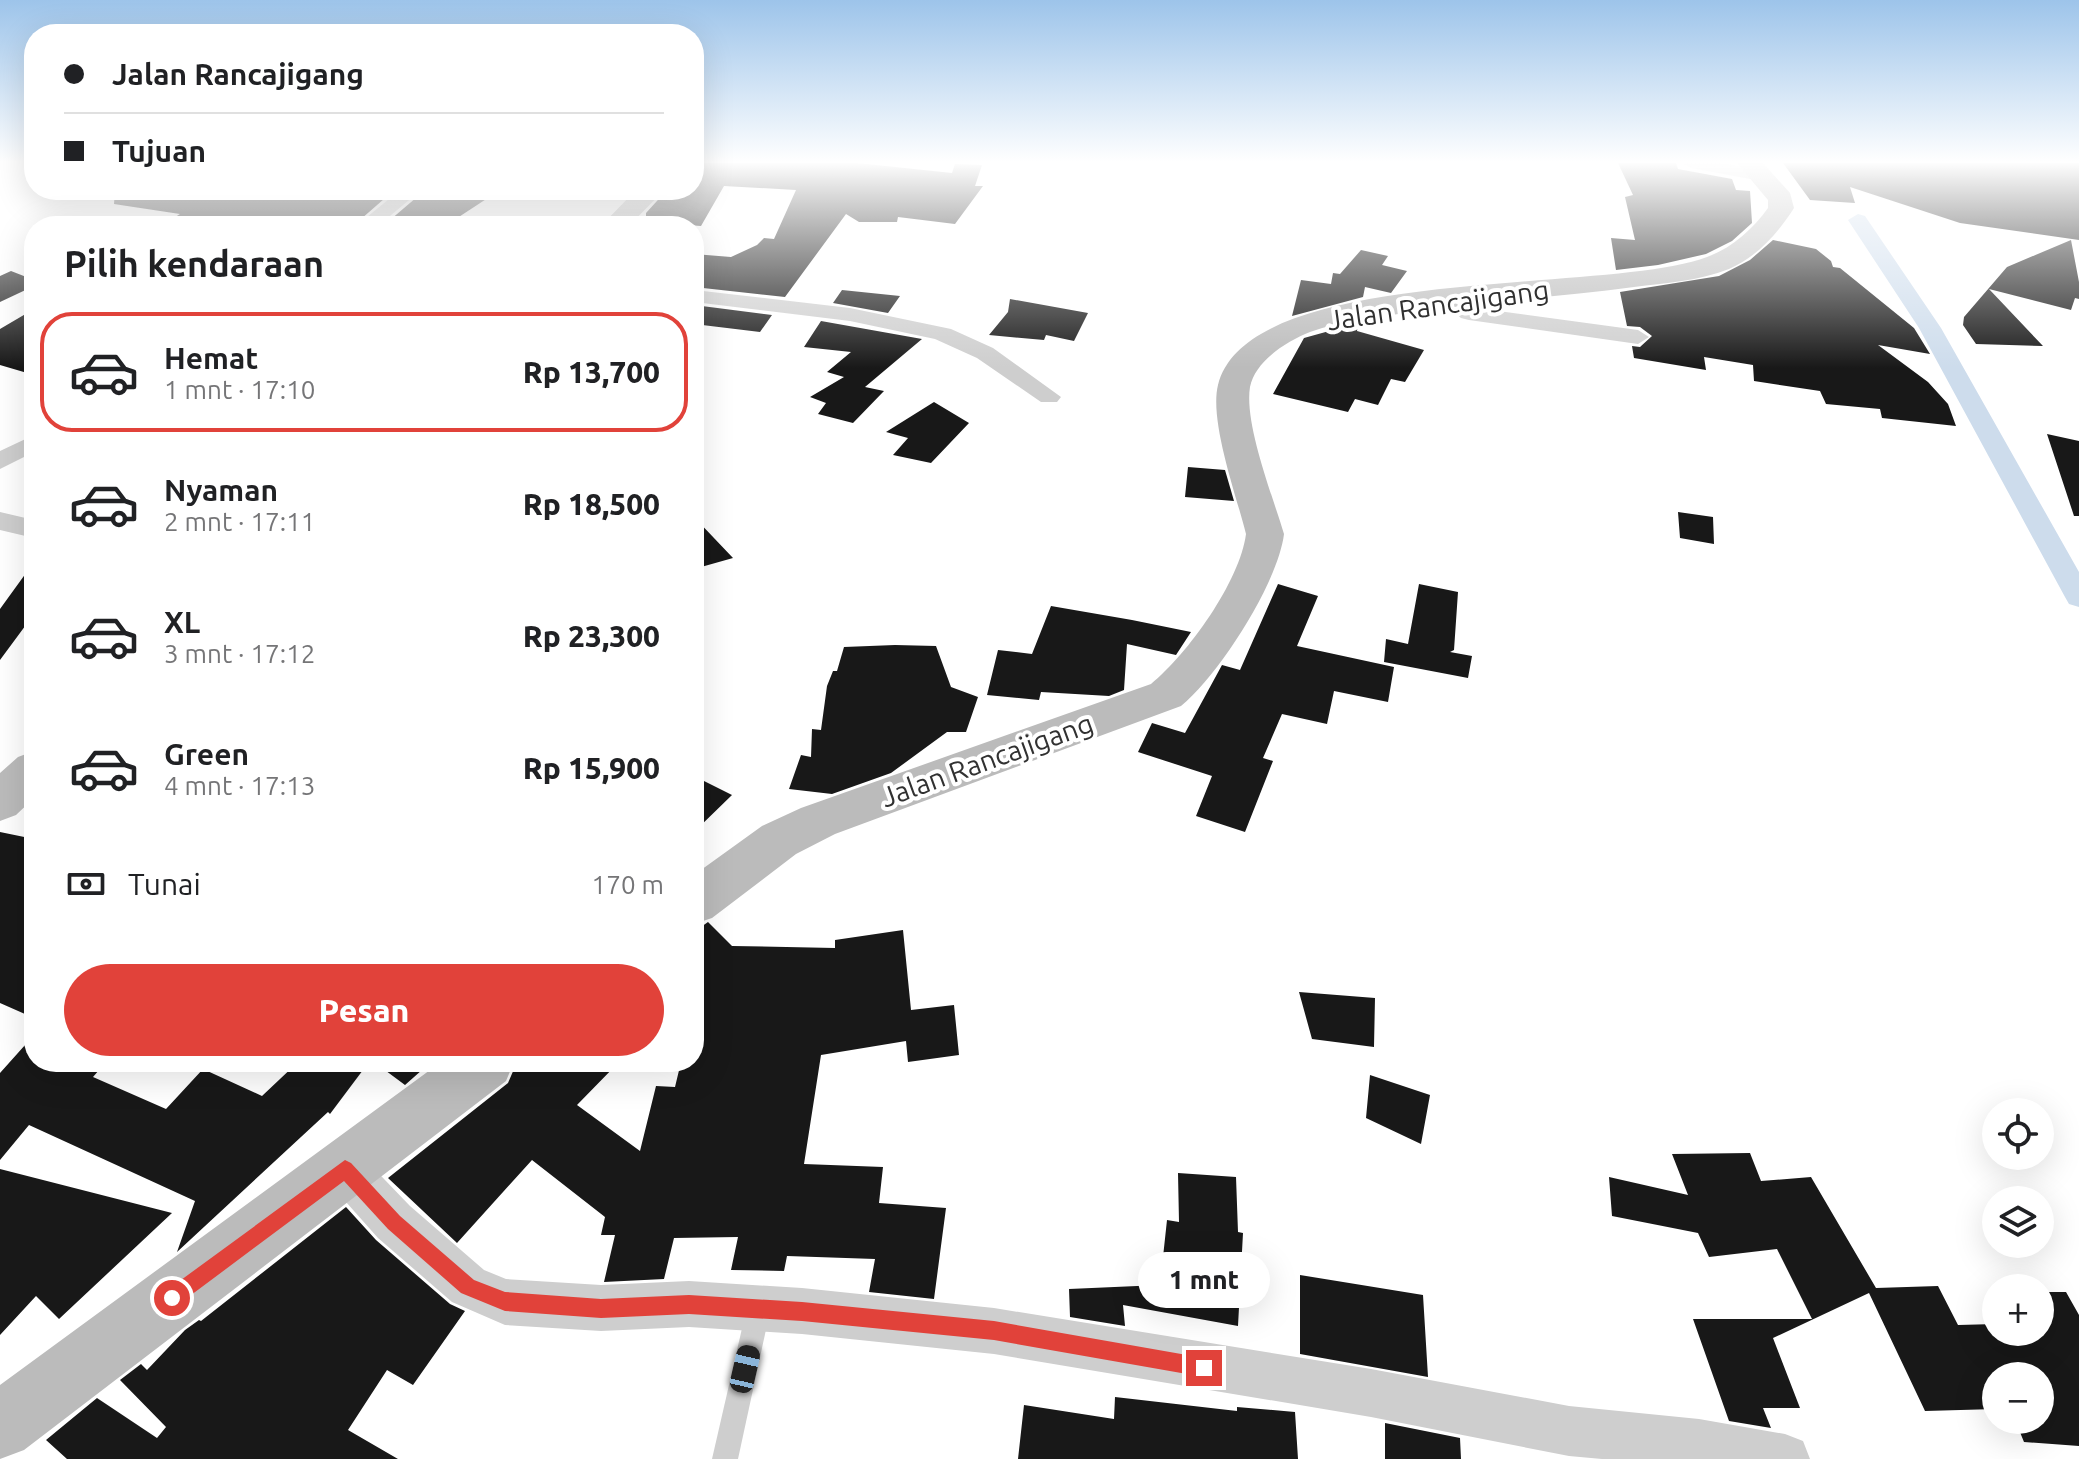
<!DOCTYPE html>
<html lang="id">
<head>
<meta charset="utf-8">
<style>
	body { margin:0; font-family:Ubuntu,sans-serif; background:#f2f2f2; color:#202124; height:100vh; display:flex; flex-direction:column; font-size:30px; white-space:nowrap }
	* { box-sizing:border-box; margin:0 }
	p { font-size:26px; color:#757577 }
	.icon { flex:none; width:44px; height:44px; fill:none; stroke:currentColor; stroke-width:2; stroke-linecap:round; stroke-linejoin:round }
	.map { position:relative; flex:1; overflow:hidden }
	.side { position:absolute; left:24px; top:216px; width:680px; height:856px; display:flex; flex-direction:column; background:#fff; border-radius:32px; box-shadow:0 8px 32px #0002 }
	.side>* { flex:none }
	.guide { position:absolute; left:24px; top:24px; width:680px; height:176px; border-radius:32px; box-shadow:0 8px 32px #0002; display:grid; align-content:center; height:176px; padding:0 40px; background:#fff }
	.buttons { position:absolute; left:1982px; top:1098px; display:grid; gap:16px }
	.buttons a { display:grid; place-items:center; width:72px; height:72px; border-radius:50%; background:#fff; box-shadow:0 8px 32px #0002; font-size:40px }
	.end { position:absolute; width:36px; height:36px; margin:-18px; border:10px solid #e1423a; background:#fff; box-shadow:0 0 0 4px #fff }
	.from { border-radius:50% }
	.bubble { position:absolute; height:56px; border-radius:28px; background:#fff; box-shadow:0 8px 32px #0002; font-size:26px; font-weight:800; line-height:56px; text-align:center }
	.car { position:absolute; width:24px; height:48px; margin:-24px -12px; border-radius:10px; box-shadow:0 0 6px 2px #0007; background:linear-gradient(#222 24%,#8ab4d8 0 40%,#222 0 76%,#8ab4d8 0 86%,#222 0) }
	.guide b { display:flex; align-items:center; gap:28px; height:76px; font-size:30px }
	.guide b+b { border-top:2px solid #e0e0e0 }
	.guide i { width:20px; height:20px; background:#202124 }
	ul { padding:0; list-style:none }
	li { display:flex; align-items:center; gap:24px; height:120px; margin:0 16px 12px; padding:0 24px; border:4px solid transparent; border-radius:32px }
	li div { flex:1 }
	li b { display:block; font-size:30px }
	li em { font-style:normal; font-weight:800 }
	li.current { border-color:#e1423a }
	li>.icon { width:72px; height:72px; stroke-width:1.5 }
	h2 { padding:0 40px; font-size:36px; line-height:96px }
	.pay { display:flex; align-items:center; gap:20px; height:88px; padding:0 40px; font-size:30px }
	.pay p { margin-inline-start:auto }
	.cta { display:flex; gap:16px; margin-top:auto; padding:16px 40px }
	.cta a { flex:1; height:92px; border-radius:48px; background:#e1423a; color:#fff; font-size:32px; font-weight:800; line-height:92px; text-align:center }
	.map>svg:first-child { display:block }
</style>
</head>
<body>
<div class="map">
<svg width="2079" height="1459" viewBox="0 0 2079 1459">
	<rect width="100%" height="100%" fill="#fff"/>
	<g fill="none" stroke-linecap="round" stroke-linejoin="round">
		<path fill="#cddcec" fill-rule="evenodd" d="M1858,214L1865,216L1941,328L2079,572V607L2069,604L2065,597L1919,328L1848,220Z"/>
	</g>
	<path fill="#181818" d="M694,163H857L952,173L955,164L982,165L975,186H983L955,224L898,217L897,222H859L846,214L785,297L694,287V254L731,257L757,245L764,238L774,239L796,190L724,186L701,226L646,222V213L667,190H694Z
		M1618,163H1676L1678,169L1732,179L1736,190L1750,191L1752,223L1732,241L1706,254L1658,265L1616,270L1611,238L1635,240L1625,197L1633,195Z
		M1783,163H2079V240L1960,223L1850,187L1855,203L1810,200Z
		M115,190H381L392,192L353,226H215L172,219L180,214L114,204Z
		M434,190H500L445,226H383L417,197L426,199Z
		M1773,240L1816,249L1831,261L1833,267L1840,268L1914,328L1930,354L1878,345L1928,382L1948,404L1956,426L1882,418L1880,409L1826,404L1820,391L1754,381L1753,365L1704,357L1706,370L1634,358L1632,346L1640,347L1652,336L1640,327L1627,326L1620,292L1719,276L1750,260Z
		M2071,240L2079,282V299L2075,298L2071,310L1989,289L2043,346L1976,344L1963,325L1964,317L2007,267Z
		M1361,250L1388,256L1382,265L1407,271L1391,293L1365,287L1363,297L1292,316L1301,280L1331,284L1333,273L1340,274Z
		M11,271L34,280V286L0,302V276Z
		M842,290L900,296L888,313L833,303Z
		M1010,299L1088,313L1074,341L1046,335L1044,340L989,335L1008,312Z
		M694,305L772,315L760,332L694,324Z
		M34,309V375L0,365V329Z
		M821,321L922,339L865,387L884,391L853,423L818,414L826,403L810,397L844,377L827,372L851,352L804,347Z
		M1358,323L1357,331L1424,350L1405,382L1391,379L1378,405L1355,399L1348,412L1273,394L1304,338Z
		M934,402L969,423L931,463L893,455L908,438L886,432Z
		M2047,434L2079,441V516H2074Z
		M1188,467L1225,470L1234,501L1185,497Z
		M1678,512L1713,517L1714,544L1680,538Z
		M694,517L733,558L694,569Z
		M34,562V614L0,660V609Z
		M1278,584L1318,596L1297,646L1394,667L1388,702L1334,691L1327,724L1282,714L1263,758L1273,761L1245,832L1196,816L1212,776L1138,752L1152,723L1185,733L1222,665L1240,670Z
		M1419,584L1458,592L1454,650L1450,652L1472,656L1468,678L1384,662L1386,639L1408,644Z
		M1051,606L1132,620L1191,632L1176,655L1127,644L1124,690L1109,696L1041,692L1039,700L987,695L998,650L1032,654Z
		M895,645L936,646L951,687L978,697L966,732H947L891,773L832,794L789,789L801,755L811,757L812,729L821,730L827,686L833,671H837L844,647Z
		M694,776L732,795L694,832Z
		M0,832L34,839V1018L0,1003Z
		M708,922L732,946L835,948V940L903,930L911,1010L954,1005L959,1055L908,1062L906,1041L821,1055L804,1164L883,1167L879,1203L946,1208L934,1299L869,1292L875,1259L787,1256L784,1271L731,1270L738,1237L674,1238L664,1279L604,1282L615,1235H601L605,1217L532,1160L457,1243L388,1178L508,1083L517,1062H619L577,1105L640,1151L656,1086L675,1087L681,1062H694V1010L702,978L694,986V932Z
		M1299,992L1375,998L1374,1047L1312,1039Z
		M34,1035V1062H106L93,1077L166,1109L203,1069L262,1096L298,1062H369L330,1114L328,1112L177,1252L195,1201L29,1125L0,1160V1073Z
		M374,1062H431L405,1085Z
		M1370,1075L1430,1095L1421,1144L1366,1118Z
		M1750,1153L1761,1181L1811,1177L1876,1288L1938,1286L1958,1325L1996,1324V1332H2040V1292H2066L2079,1315V1446L2024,1442L2015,1420H2040V1376H1996V1409L1925,1411L1869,1293L1773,1338L1800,1408H1763L1771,1428L1729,1421L1693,1319H1812L1777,1249L1709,1257L1698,1233L1612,1216L1609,1177L1688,1195L1672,1154Z
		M0,1169L172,1213L59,1319L36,1296L0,1335Z
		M1178,1173L1236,1177L1238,1232L1243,1233L1238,1326L1123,1305L1125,1326L1070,1317L1069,1289L1160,1285L1167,1220L1179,1222Z
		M346,1207L376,1240L450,1304L465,1311L413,1385L387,1370L348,1430L398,1459H67L46,1440L97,1398L157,1438L166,1427L120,1380L141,1364L147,1370L185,1330L199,1320L201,1321Z
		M1300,1275L1423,1295L1428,1377L1300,1354Z
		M1115,1397L1237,1411V1407L1295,1412L1298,1459H1018L1024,1405L1114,1419Z
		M1385,1423L1460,1438L1461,1459H1385Z"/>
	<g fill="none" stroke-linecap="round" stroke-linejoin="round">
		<path fill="#cecece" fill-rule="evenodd" d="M758,1299L766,1303L770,1311L738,1459H712L746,1311L750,1303Z"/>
		<path fill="#cecece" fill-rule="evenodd" d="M1682,163H1723L1767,172L1770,176L1761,181L1691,168Z
			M400,190H421L378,226H356Z
			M694,290L850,308L951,329L993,348L1061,397L1057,402H1041L977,358L935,339L850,321L694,302Z
			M1450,293L1476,308L1638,330L1649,337L1638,344L1469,320L1461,318L1439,299Z
			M34,435V452L0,469V451Z
			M0,512L34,520V538L0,530Z
			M345,1148L360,1154L410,1206L484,1270L506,1279L601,1285L689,1281L802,1288L994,1308L1371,1369L1569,1406L1699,1419L1785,1434L1803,1441L1810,1459H1602L1569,1456L1371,1417L994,1354L802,1334L689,1327L601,1331L505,1325L452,1302L378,1238L330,1184L324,1169L330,1154Z"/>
		<path fill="#bbb" fill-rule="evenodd" d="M1737,163H1763L1790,193L1794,208C1778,233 1757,257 1729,269C1699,281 1665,283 1634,287C1558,297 1481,302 1405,313C1374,318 1340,321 1310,332C1287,341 1255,361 1250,387C1244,424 1273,497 1284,534C1278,583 1219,675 1181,706L835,834L796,854L712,918L694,924V875L762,826L801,808L1151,684C1188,654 1240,581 1246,534C1237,497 1209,421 1218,385C1248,263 1608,295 1707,257C1732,248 1753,229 1768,208V200Z
			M636,190H664L629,226H601Z
			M34,751V798L16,815L0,821V773L18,757Z
			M441,1062H514L506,1081L24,1450L0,1459V1385Z"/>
	</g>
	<linearGradient id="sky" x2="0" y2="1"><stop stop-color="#9dc4ea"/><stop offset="0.44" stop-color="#fff"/><stop offset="1" stop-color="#fff" stop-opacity="0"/></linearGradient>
	<rect width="2079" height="368" fill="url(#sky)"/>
	<path fill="#e1423a" d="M345,1160L351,1163L400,1216L474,1280L505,1292L601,1299L689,1295L802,1302L994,1321L1204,1358L1210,1361L1213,1368L1210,1374L1204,1377L994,1340L802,1321L689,1314L601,1318L505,1311L461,1293L388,1229L344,1181L179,1304L172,1307L166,1304L163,1298L166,1291Z"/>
	<g text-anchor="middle" stroke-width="8" stroke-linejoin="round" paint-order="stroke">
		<g font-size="28" fill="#313131" stroke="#fff">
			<text transform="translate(1438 305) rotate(-8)" y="10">Jalan Rancajigang</text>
			<text transform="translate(987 760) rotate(-20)" y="10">Jalan Rancajigang</text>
		</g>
	</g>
</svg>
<div class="buttons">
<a><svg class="icon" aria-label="locate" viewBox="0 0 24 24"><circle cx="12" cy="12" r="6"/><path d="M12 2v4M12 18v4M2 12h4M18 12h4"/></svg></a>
<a><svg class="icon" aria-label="layers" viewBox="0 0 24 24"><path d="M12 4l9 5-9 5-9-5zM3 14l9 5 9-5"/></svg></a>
<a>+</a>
<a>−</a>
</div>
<i class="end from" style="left:172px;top:1298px"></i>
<i class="end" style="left:1204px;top:1368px"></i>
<div class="bubble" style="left:1138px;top:1252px;width:132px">1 mnt</div>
<i class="car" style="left:745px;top:1369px;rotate:13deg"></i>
<div class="guide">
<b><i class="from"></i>Jalan Rancajigang</b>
<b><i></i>Tujuan</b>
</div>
<section class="side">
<h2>Pilih kendaraan</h2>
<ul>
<li class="current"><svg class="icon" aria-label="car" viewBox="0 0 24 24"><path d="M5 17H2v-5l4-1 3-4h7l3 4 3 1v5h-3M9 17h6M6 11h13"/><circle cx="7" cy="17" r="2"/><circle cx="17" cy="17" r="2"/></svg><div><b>Hemat</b><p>1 mnt · 17:10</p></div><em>Rp 13,700</em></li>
<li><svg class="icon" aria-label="car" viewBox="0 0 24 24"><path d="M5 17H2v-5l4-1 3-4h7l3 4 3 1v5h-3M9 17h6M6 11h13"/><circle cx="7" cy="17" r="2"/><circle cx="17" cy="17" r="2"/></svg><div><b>Nyaman</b><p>2 mnt · 17:11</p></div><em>Rp 18,500</em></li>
<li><svg class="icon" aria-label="car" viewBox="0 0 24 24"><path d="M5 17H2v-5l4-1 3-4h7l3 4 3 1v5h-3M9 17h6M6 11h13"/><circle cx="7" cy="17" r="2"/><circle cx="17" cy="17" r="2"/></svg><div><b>XL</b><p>3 mnt · 17:12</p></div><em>Rp 23,300</em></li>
<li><svg class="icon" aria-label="car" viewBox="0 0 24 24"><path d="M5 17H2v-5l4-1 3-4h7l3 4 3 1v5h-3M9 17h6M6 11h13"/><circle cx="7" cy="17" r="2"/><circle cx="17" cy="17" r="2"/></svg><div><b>Green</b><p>4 mnt · 17:13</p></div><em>Rp 15,900</em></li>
</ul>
<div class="pay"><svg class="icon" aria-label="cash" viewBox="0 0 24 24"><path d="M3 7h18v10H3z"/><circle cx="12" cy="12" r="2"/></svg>Tunai<p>170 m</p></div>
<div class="cta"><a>Pesan</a></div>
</section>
</div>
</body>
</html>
